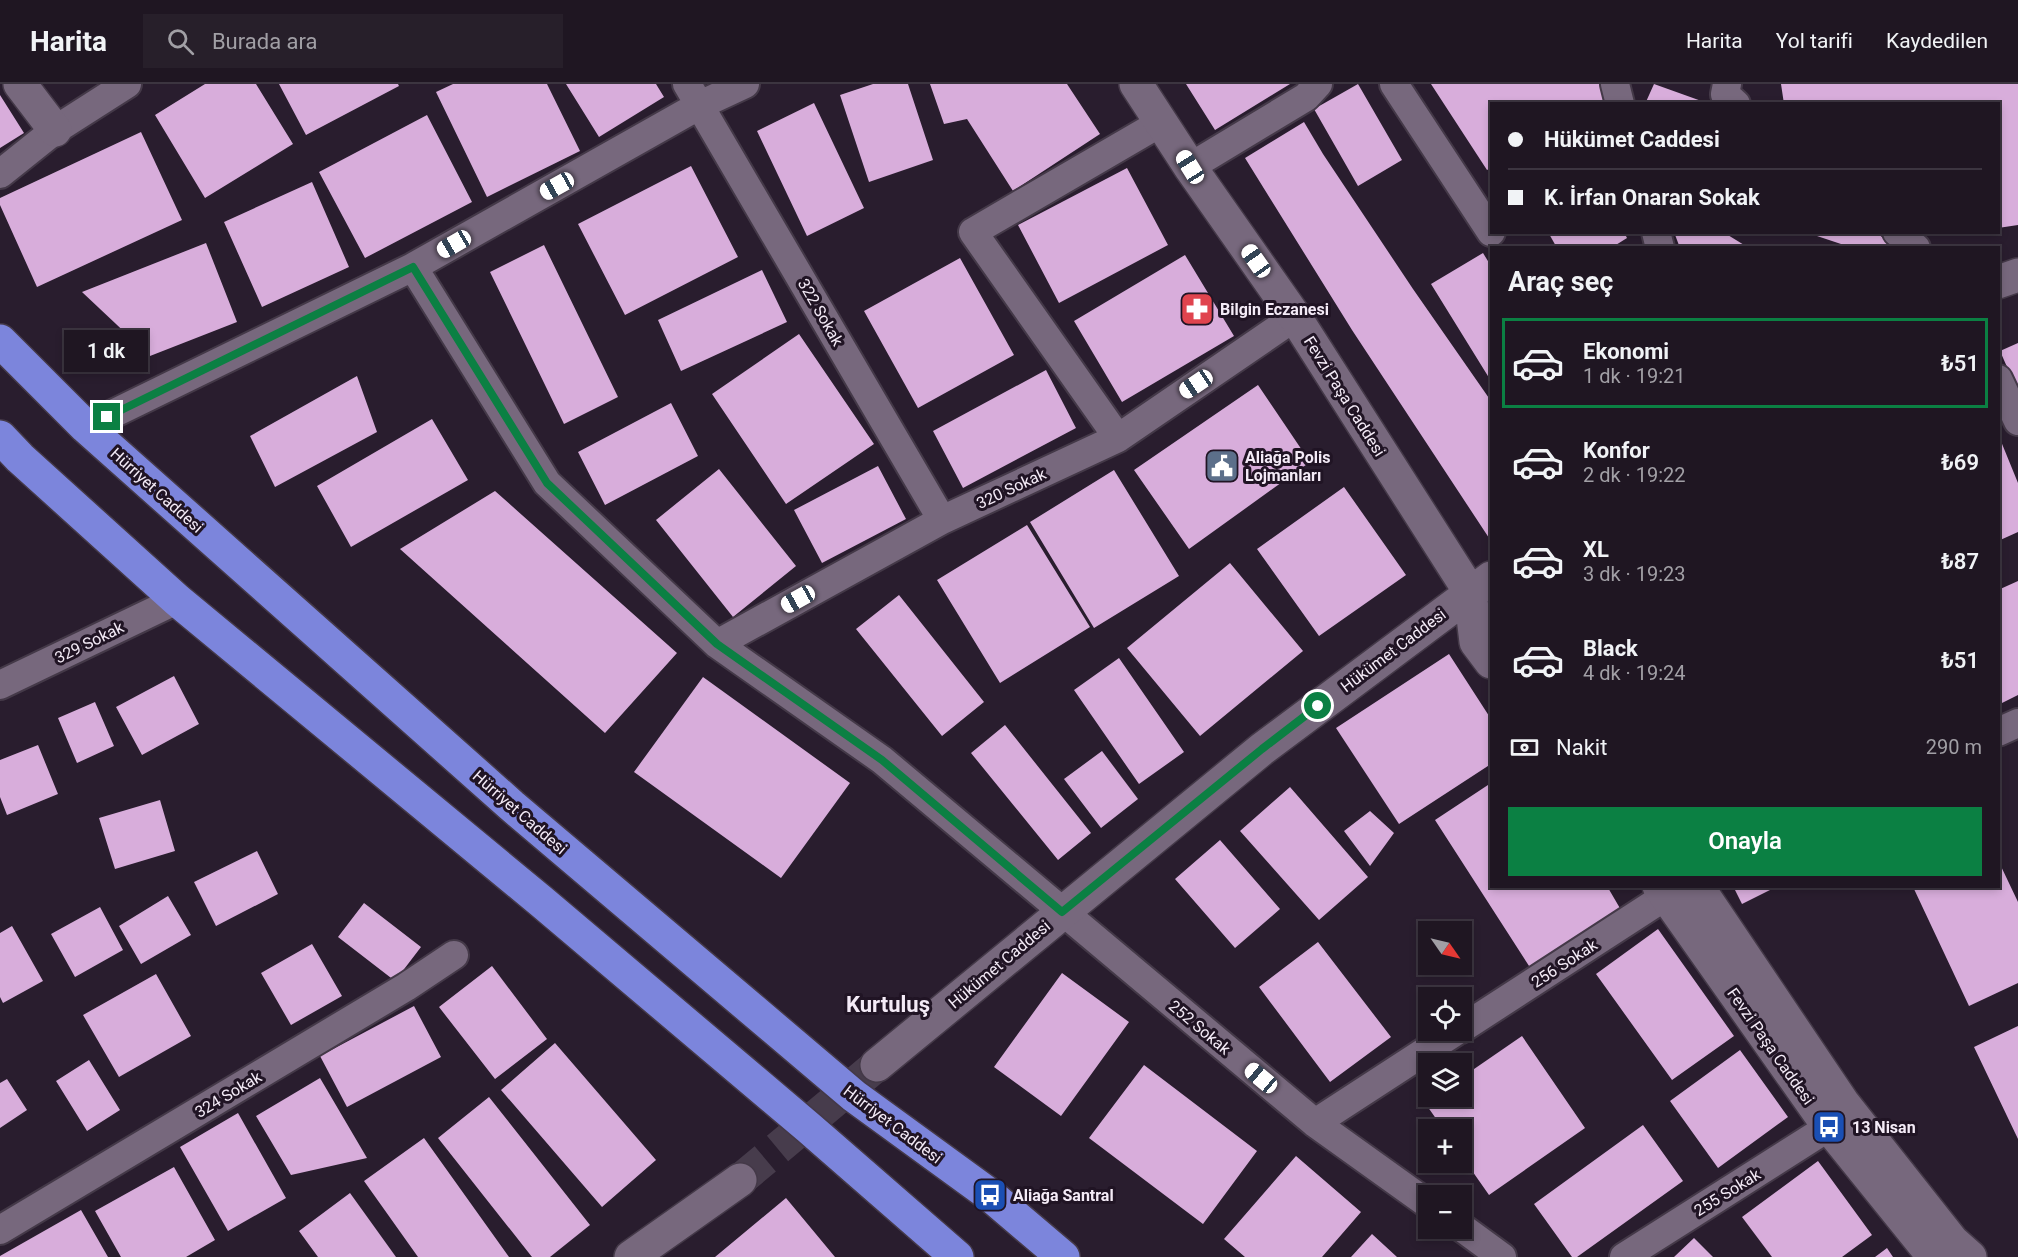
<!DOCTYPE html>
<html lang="tr">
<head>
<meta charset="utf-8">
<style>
	body { margin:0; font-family:Roboto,sans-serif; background:#271f2a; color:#f1f3f6; height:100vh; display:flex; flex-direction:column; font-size:22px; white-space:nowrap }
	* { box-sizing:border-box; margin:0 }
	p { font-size:20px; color:#a19fa5 }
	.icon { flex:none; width:33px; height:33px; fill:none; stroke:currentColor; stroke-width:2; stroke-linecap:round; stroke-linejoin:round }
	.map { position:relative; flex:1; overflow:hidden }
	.details { position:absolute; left:1490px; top:162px; width:510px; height:642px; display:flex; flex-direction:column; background:#1f1622; border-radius:0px; box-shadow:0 3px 9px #0003,0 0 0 2px #3c3540 }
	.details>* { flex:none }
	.guide { position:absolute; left:1490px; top:18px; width:510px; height:132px; border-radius:0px; box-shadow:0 3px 9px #0003,0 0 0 2px #3c3540; display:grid; align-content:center; height:132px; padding:0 18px; background:#1f1622 }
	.needle { width:39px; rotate:124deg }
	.buttons { position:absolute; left:1418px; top:837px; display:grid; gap:12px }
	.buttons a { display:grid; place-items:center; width:54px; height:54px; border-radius:0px; background:#1f1622; box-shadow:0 3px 9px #0003,0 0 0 2px #3c3540; font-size:30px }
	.end { position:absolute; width:27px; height:27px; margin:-14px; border:8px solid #0b8043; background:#fff; box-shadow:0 0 0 3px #fff }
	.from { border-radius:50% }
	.bubble { position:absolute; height:42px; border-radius:0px; background:#1f1622; box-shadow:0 3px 9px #0003,0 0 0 2px #3c3540; font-size:20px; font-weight:600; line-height:42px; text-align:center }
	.car { position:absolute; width:18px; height:36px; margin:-18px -9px; border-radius:8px; box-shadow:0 0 4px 2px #0007; background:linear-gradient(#fff 24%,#345 0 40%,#fff 0 76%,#345 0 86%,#fff 0) }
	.guide b { display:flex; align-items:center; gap:21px; height:57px; font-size:22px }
	.guide b+b { border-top:2px solid #3c3540 }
	.guide i { width:15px; height:15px; background:#f1f3f6 }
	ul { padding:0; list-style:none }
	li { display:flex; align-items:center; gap:18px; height:90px; margin:0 12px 9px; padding:0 6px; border:3px solid transparent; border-radius:0px }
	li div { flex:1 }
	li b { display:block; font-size:22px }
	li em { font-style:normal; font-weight:600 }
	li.on { border-color:#0b8043 }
	li>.icon { width:54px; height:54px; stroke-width:1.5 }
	h2 { padding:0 18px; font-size:27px; line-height:72px }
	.pay { display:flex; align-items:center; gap:15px; height:66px; padding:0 18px; font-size:22px }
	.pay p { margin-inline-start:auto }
	.cta { display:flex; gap:12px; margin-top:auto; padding:12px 18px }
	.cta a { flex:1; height:69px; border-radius:0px; background:#0b8043; color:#fff; font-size:24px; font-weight:600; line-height:69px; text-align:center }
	header { display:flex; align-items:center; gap:36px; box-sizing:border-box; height:84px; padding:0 30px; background:#1f1622; border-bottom:2px solid #3c3540 }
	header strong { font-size:28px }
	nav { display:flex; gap:33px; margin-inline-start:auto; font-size:21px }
	.search { width:420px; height:54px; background:#271f2a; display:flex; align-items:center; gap:15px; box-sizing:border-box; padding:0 21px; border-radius:0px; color:#a19fa5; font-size:22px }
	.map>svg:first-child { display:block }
</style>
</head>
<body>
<header>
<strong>Harita</strong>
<div class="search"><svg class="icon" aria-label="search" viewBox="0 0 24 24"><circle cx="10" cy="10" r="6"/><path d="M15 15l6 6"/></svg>Burada ara</div>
<nav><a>Harita</a><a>Yol tarifi</a><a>Kaydedilen</a></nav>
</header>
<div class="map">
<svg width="2018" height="1173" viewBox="0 0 2018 1173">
	<rect width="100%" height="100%" fill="#291d2e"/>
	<path fill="#d8addb" d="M205,0H256L293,60L205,114L155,31Z
		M279,0H398L399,2L306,51Z
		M453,0H547L580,67L487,113L436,8Z
		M566,0H656L664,13L599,53Z
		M873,0H908L933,76L869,98L840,11Z
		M930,0H1067L1100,50L1013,107L967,35L944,40Z
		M1186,0H1290L1215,46Z
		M1358,0L1402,76L1358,102L1314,25Z
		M1431,0H1602L1607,20H1491V84L1487,86Z
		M1654,0L1707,19V20H1645Z
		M1781,0H2018V141L1998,144V20H1784Z
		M0,11L24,49L0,64Z
		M814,19L864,124L807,152L757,47Z
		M427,31L472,118L365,174L319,88Z
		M1304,38L1323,70L1413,205L1491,317V457L1352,246L1245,74Z
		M141,48L182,136L37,203L0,121V114Z
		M691,82L738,173L625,231L578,140Z
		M1127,84L1168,161L1059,219L1018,141Z
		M312,98L349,183L262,223L224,138Z
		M1548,148H1624L1627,154L1611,164H1557Z
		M1674,148H1723L1749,164H1680Z
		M1805,148H1876L1895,164H1853Z
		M206,159L237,238L150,272L82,208Z
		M544,161L618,313L564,340L490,188Z
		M1483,169L1491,182V297L1431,200Z
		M1185,171L1234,252L1122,318L1074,237Z
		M960,174L1014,271L918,324L864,227Z
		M762,186L787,238L681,287L658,236Z
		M799,250L874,360L786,420L712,310Z
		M2018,259V308L2000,267Z
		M1046,286L1076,344L963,404L933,347Z
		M357,292L377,348L275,403L250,352Z
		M1258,301L1310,378L1189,465L1134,386Z
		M671,319L698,372L605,421L578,368Z
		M432,335L468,396L351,463L317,402Z
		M1998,350L2018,399V448L1998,457Z
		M878,382L906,435L822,479L794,426Z
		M719,385L796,482L733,533L656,436Z
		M1114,386L1179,492L1094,544L1030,438Z
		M1344,403L1406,491L1319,552L1257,465Z
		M495,407L677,569L605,649L400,465Z
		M1027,441L1090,543L1000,599L937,496Z
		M1230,479L1303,567L1200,652L1127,564Z
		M2018,497V611L1998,621V506Z
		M899,511L984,618L942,652L856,545Z
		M1449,570L1491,635V680L1399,740L1336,644Z
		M1119,574L1184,668L1139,700L1074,606Z
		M174,592L199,640L142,671L116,623Z
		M703,593L850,699L781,794L634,688Z
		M95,618L114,662L77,679L58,634Z
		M1005,641L1091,749L1058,776L971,669Z
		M38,661L58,710L7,731L0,713V676Z
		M1102,667L1138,715L1101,744L1064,695Z
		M1491,699V802H1607L1621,826L1531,885L1435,736Z
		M1290,703L1368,793L1319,836L1240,747Z
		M160,716L175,767L115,785L99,734Z
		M1370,727L1394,749L1370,782L1344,747Z
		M1220,756L1280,825L1235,864L1175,795Z
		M257,767L278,810L216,842L194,798Z
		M1998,776L2018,818V899L1969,922L1914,805L1919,802H1998Z
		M1733,802H1778L1742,820Z
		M168,812L191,851L141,880L119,842Z
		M364,819L421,863L395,897L338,853Z
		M100,823L123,866L75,893L51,850Z
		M12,842L43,897L3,919L0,913V849Z
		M1658,845L1734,952L1672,996L1596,890Z
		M1318,858L1391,953L1330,998L1259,903Z
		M312,860L342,912L291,941L261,889Z
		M492,882L547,955L495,995L439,923Z
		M1062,889L1129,938L1061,1032L994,983Z
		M156,890L191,952L119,993L83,931Z
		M414,922L441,973L347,1023L320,972Z
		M2018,942V1055L1974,963Z
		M1522,952L1585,1044L1489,1111L1461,1071V1046H1444L1425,1019L1434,1012H1461V994Z
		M555,959L656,1076L602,1123L501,1006Z
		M1740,966L1788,1033L1718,1084L1670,1017Z
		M89,976L120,1026L87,1047L56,997Z
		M1144,981L1257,1067L1203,1140L1089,1054Z
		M320,994L367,1074L291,1091L256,1032Z
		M7,995L27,1026L0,1044V999Z
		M489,1013L590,1141L550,1173H532L438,1054Z
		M238,1029L286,1114L228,1147L180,1063Z
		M1643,1041L1683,1097L1577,1173H1572L1534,1120Z
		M424,1054L509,1173H418L364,1097Z
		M1296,1072L1361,1128L1322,1173H1245L1224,1155Z
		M1818,1077L1872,1151L1842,1173H1772L1742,1133Z
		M174,1083L215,1156L186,1173H121L95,1127Z
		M350,1109L396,1173H318L299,1147Z
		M786,1114L835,1173H715Z
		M81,1126L108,1173H0V1172Z
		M1372,1150L1397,1173H1351Z
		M1694,1154L1713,1173H1674Z
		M1887,1164L1893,1173H1875Z"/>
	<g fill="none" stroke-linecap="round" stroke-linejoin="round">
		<path stroke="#473c4c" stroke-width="33" stroke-dasharray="33 16" stroke-linecap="butt" d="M740,1096L877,981"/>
		<defs>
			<path id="minor" d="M687,0L942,436
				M1394,0L1491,148
				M1615,0L1620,20
				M1727,0L1725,10L1736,20
				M1190,83L1306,13L1318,0
				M0,90L55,46L127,0
				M1656,148L1660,164
				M1897,148L1916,164
				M413,183L547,399L717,560L882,676L1315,1039L1428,1120
				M1998,295L2018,337
				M86,343L413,183L700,21L745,0
				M1118,354L973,148L1162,38
				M717,560L942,436L1118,354L1295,233
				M0,601L177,516
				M1998,648L2018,639
				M1461,945L1666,812
				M1315,1039L1458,946
				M1461,1143L1502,1173
				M0,1146L406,903L454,871
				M1624,1173L1829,1043"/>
			<path id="tertiary" d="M20,0L55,46
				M1136,0L1190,83L1295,233L1470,508L1476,558L1491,578
				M1998,198L2018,191
				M1659,802L1829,1043L1934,1173
				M1697,802L1843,1019L1952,1157L1970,1173
				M877,981L1262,665L1491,494
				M631,1173L740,1096"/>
			<path id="trunk" d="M0,257L86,343L512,722L854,1012L990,1111L1063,1173
				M0,353L20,374L177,516L542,818L809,1044L957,1173"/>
		</defs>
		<use href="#minor" stroke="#443948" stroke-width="32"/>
		<use href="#tertiary" stroke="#443948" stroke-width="36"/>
		<use href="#trunk" stroke="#443948" stroke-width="36"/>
		<use href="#minor" stroke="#77687d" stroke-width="28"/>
		<use href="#tertiary" stroke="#77687d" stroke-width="33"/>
		<use href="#trunk" stroke="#7c85dc" stroke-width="33"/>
	</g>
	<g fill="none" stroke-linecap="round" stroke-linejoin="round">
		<path stroke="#0b8043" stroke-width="8" d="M107,333L413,183L547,399L717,560L882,676L1062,828L1262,665L1318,622"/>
	</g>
	<defs>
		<symbol id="pharmacy-square" viewBox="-11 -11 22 22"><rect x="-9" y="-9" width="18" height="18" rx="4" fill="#e0444e" stroke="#201424"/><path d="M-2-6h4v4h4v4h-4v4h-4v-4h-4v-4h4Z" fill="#fff"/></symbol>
		<symbol id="civic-square" viewBox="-11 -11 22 22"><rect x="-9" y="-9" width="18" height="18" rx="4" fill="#5c6f8a" stroke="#201424"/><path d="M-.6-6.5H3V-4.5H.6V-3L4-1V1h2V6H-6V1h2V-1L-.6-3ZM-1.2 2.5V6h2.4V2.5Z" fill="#fff"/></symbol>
		<symbol id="bus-square" viewBox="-11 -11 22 22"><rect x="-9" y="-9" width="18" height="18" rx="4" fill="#1a4fb4" stroke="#201424"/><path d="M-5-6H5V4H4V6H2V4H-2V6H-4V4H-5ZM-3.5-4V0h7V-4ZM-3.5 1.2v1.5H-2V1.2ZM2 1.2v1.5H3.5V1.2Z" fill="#fff"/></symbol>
	</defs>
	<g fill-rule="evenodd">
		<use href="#pharmacy-square" x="1178" y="206" width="38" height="38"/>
		<use href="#civic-square" x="1203" y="363" width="38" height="38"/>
		<use href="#bus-square" x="1810" y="1024" width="38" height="38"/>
		<use href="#bus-square" x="971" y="1092" width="38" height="38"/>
	</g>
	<g text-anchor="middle" stroke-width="6" stroke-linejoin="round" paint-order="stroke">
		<g font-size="16" font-weight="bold" fill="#f4ebf7" stroke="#201424" text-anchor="start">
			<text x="1220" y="231">Bilgin Eczanesi</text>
			<text x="1245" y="379">Aliağa Polis<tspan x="1245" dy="18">Lojmanları</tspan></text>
			<text x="1852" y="1049">13 Nisan</text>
			<text x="1013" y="1117">Aliağa Santral</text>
		</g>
		<g font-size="16" fill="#f4ebf7" stroke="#201424">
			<text transform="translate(821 228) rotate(60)" y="6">322 Sokak</text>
			<text transform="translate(1345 312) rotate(58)" y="6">Fevzi Paşa Caddesi</text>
			<text transform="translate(1011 404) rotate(-25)" y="6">320 Sokak</text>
			<text transform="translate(157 406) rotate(42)" y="6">Hürriyet Caddesi</text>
			<text transform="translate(89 558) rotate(-26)" y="6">329 Sokak</text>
			<text transform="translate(1393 566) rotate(-37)" y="6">Hükümet Caddesi</text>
			<text transform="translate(520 728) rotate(41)" y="6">Hürriyet Caddesi</text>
			<text transform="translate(1564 879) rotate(-33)" y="6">256 Sokak</text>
			<text transform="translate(999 880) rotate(-40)" y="6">Hükümet Caddesi</text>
			<text transform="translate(1200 943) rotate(40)" y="6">252 Sokak</text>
			<text transform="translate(1771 962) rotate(55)" y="6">Fevzi Paşa Caddesi</text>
			<text transform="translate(228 1010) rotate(-31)" y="6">324 Sokak</text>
			<text transform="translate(893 1040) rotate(37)" y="6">Hürriyet Caddesi</text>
			<text transform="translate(1727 1108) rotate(-32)" y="6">255 Sokak</text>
		</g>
		<g font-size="22" font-weight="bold" fill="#f4ebf7" stroke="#201424">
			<text x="888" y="928">Kurtuluş</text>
		</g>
	</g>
</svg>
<div class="buttons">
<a><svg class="needle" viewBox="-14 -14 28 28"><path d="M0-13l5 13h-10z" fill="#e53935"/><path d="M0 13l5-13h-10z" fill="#a19fa5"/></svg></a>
<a><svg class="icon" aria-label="locate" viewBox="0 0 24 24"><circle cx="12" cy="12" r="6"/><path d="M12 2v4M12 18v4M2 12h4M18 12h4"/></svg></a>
<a><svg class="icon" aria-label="layers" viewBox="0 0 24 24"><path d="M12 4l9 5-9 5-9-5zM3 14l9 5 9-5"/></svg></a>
<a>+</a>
<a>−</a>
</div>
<i class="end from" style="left:1318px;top:622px"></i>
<i class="end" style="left:107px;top:333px"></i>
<div class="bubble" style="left:64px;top:246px;width:84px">1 dk</div>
<i class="car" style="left:1190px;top:83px;rotate:328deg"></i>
<i class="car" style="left:557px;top:102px;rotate:241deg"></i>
<i class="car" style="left:454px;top:160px;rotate:240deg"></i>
<i class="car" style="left:1256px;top:177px;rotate:325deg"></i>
<i class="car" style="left:1196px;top:300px;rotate:236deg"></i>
<i class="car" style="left:798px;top:515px;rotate:241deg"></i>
<i class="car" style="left:1261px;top:994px;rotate:310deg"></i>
<div class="guide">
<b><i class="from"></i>Hükümet Caddesi</b>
<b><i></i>K. İrfan Onaran Sokak</b>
</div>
<section class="details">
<h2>Araç seç</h2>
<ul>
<li class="on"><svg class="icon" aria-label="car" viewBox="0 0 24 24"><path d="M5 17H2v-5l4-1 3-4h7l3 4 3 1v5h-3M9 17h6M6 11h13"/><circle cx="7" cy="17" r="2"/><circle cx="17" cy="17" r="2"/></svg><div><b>Ekonomi</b><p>1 dk · 19:21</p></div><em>₺51</em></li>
<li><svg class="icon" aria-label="car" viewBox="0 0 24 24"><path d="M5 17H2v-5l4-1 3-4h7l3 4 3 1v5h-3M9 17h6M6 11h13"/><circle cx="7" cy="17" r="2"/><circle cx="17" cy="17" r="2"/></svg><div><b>Konfor</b><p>2 dk · 19:22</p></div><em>₺69</em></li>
<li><svg class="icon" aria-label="car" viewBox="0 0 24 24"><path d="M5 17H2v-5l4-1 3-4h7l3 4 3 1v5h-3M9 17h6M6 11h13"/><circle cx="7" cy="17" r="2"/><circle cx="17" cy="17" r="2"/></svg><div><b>XL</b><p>3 dk · 19:23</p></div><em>₺87</em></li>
<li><svg class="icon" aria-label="car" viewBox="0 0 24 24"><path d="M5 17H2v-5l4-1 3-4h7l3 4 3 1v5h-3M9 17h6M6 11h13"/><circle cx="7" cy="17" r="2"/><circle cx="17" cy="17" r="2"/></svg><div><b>Black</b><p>4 dk · 19:24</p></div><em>₺51</em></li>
</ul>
<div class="pay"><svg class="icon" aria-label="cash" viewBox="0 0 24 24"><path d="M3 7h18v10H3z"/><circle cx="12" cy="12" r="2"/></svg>Nakit<p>290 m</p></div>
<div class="cta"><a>Onayla</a></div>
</section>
</div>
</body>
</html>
